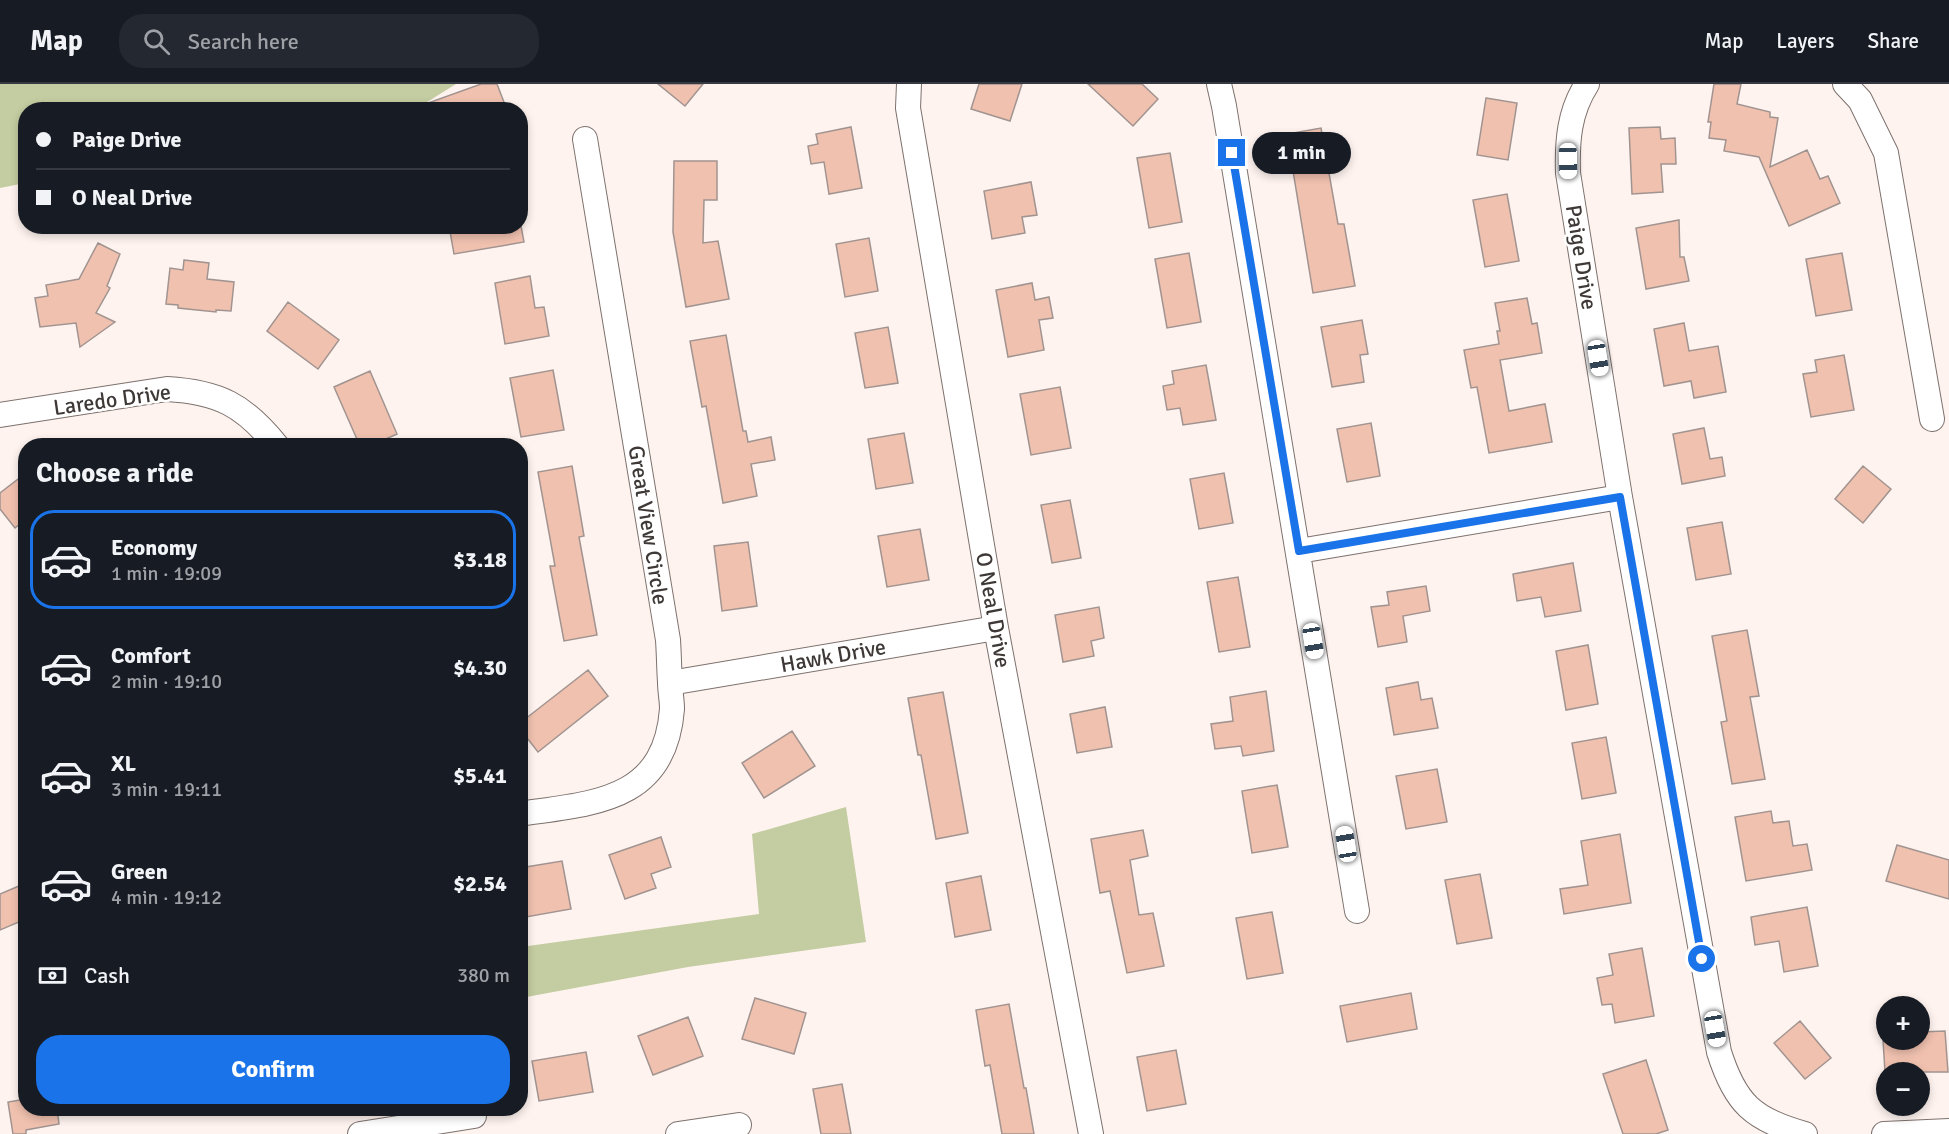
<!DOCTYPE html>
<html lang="en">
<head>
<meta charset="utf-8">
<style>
	body { margin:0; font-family:Signika,sans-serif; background:#242831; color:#f1f3f6; height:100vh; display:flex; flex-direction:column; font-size:22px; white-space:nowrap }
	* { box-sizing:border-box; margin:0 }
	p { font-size:20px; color:#9ea1a6 }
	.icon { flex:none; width:33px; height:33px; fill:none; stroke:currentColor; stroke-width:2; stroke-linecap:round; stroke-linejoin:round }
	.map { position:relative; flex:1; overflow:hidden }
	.side { position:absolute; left:18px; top:354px; width:510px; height:678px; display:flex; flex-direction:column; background:#171b24; border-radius:24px; box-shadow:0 3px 9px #0003 }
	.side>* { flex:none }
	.banner { position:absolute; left:18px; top:18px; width:510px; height:132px; border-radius:24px; box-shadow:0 3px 9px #0003; display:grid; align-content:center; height:132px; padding:0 18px; background:#171b24 }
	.tools { position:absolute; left:1876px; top:912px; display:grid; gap:12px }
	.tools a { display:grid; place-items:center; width:54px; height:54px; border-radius:50%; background:#171b24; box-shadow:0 3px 9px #0003; font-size:30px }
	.end { position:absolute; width:27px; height:27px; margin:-14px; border:8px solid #1a73e8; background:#fff; box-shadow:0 0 0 3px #fff }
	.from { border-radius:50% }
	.bubble { position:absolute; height:42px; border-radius:21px; background:#171b24; box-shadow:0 3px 9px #0003; font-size:20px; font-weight:700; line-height:42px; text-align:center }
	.car { position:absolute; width:18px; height:36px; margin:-18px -9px; border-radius:8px; box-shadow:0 0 4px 2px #0007; background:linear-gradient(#fff 24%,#345 0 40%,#fff 0 76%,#345 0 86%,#fff 0) }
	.banner b { display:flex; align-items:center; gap:21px; height:57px; font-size:22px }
	.banner b+b { border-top:2px solid #363941 }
	.banner i { width:15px; height:15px; background:#f1f3f6 }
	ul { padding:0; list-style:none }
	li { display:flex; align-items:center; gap:18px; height:99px; margin:0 12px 9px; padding:0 6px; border:3px solid transparent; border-radius:24px }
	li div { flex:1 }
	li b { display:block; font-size:22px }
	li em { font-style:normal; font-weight:700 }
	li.selected { border-color:#1a73e8 }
	li>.icon { width:54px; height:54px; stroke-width:1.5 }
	h2 { padding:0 18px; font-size:27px; line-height:72px }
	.pay { display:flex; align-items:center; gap:15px; height:66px; padding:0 18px; font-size:22px }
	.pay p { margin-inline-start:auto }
	.primary-button { display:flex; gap:12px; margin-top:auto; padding:12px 18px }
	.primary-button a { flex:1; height:69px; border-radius:24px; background:#1a73e8; color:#fff; font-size:24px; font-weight:700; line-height:69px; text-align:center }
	header { display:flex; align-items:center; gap:36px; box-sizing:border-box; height:84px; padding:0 30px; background:#171b24; border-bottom:2px solid #363941 }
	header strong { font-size:28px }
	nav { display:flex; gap:33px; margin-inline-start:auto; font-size:21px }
	.search { width:420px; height:54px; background:#242831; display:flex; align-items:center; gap:15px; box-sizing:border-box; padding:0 21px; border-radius:24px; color:#9ea1a6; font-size:22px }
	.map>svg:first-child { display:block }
</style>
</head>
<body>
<header>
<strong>Map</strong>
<div class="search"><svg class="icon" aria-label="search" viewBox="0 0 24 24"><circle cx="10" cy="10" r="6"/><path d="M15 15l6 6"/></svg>Search here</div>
<nav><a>Map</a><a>Layers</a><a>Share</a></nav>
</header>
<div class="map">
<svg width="1949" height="1050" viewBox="0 0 1949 1050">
	<rect width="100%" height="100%" fill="#fef3ef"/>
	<path fill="#c4cca1" d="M0,0H456L416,25L26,26L25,99L0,104Z
		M846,723L866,858L688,883L521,914V863L759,830L752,750Z"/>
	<path fill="#f0c1af" stroke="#a19490" stroke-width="1.5" d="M481,0H497L507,26H417V23Z
		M658,0H703L685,22Z
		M979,0H1022L1010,37L971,25Z
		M1088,0H1142L1158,15L1133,42Z
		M1714,0H1741L1737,20L1770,28V33L1778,34L1770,83L1807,66L1820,95L1828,92L1840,119L1789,142L1759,73L1724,67L1726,56L1709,54L1711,38H1708Z
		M1486,14L1517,19L1508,76L1477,71Z
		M851,43L862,104L829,110L824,78L811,80L808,62L818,60L816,50Z
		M1660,43L1661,55L1675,54L1676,80H1661L1663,108L1632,110L1629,44Z
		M1321,44L1338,140H1344L1355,202L1313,209L1287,50Z
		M1170,69L1182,138L1149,144L1137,74Z
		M674,77H717V116H704L703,159L718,157L729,215L686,223L673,148Z
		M1031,98L1037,131L1022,133L1025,149L992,155L984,107Z
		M1507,110L1519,177L1485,183L1473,116Z
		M1679,136L1680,173H1684L1689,197L1646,205L1636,144Z
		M449,142H521L524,158L454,170Z
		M869,154L878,207L845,213L836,160Z
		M98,159L120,170L107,202L110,204L96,229L115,238L80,263L76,239L40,243L35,214L48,212L46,201L79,195Z
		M1189,169L1201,238L1167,244L1155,175Z
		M1842,169L1852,226L1816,232L1806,175Z
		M184,176L209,179L207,195L234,198L231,227L216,226V228L178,224V221L166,220L170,184L183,186Z
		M530,192L535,224L544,223L549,252L505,260L495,199Z
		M1032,199L1035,216L1049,213L1053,234L1039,236L1044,266L1008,273L996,206Z
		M1527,214L1532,240L1537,239L1542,269L1500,276L1509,327L1545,320L1552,358L1489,369L1477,303L1471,304L1464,266L1499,260L1497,247H1500L1495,219Z
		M288,218L339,256L318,285L267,247Z
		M1362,236L1368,270L1360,271L1364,298L1332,303L1321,243Z
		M1684,239L1689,267L1718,262L1726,308L1694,314L1691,297L1664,302L1654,245Z
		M888,243L898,299L865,304L855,249Z
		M726,251L743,347H746L748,358L771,353L775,376L751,380L757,412L723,419L706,322L702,323L690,257Z
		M1844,271L1854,326L1811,333L1803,290L1817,288L1815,276Z
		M1206,281L1216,336L1183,341L1180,324L1167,326L1163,302L1174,300L1172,287Z
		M553,286L564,346L521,353L510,294Z
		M370,287L397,350L370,362H360L334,303Z
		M1060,303L1071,364L1031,371L1020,310Z
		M1371,339L1380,392L1347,398L1337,345Z
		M1704,344L1710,375L1722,373L1725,392L1682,400L1673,350Z
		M904,349L913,399L876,405L868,355Z
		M572,382L584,452L579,453L597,551L564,557L550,482H555L538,388Z
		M1863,382L1891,405L1863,439L1835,415Z
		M26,389V435L15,444L0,425V409Z
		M1224,389L1233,439L1199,445L1190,395Z
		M1070,416L1081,474L1052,479L1041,421Z
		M1722,438L1731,490L1696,496L1687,444Z
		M920,445L929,496L887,503L878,452Z
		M748,458L757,522L722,527L714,462Z
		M1573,479L1581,527L1545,533L1541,513L1517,517L1513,490Z
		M1238,493L1250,563L1219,568L1207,498Z
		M1426,502L1430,527L1403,532L1407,558L1378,563L1371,523L1389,521L1387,508Z
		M1099,523L1104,554L1091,557L1094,572L1063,578L1055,531Z
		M1747,546L1759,612L1750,613L1765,695L1732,700L1721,638L1727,637L1712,552Z
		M1588,561L1598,620L1566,626L1556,567Z
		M588,586L608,612L538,668L520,645V639Z
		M1418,598L1421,616L1432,614L1438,644L1394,651L1386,604Z
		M1266,607L1274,667L1243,672L1241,662L1215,665L1211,640L1233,637L1230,613Z
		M943,608L968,749L936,755L921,671H918L908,614Z
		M1105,623L1112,663L1077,669L1070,630Z
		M792,647L815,682L764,714L742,679Z
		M1606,653L1616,709L1582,715L1572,659Z
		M1437,685L1447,738L1406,745L1396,692Z
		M1277,701L1288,763L1252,769L1242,707Z
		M1771,727L1773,739L1789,737L1793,762L1807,760L1812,786L1746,797L1735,733Z
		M1143,746L1148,772L1130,776L1139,831L1153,829L1164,882L1127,889L1110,807L1100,809L1091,755Z
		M1620,750L1631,819L1564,830L1560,805L1588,801L1581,757Z
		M661,753L671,783L651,790L656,804L625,815L609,771Z
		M1897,761L1949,776V815L1886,797Z
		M562,777L571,825L526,833L523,818L520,819V784Z
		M1480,790L1492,854L1457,860L1445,796Z
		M981,792L991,846L955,853L946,799Z
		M26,799V835L0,846V810Z
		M1807,823L1818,882L1784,888L1779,857L1755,861L1751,833Z
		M1272,828L1283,889L1247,895L1236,834Z
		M1642,864L1654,932L1615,939L1612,920L1602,921L1597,894L1613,891L1609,870Z
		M1411,909L1417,945L1347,958L1340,922Z
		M755,914L806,929L794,970L742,955Z
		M1009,920L1024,1004H1026L1034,1050H1002L990,981L985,982L976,926Z
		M688,933L703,972L653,991L638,952Z
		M1800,937L1831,974L1805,995L1774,959Z
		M1945,947L1948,988H1885L1883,956H1920V948Z
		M1176,966L1186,1020L1147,1027L1137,973Z
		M586,968L593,1008L539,1017L532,977Z
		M1646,976L1668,1046L1656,1050H1623L1603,990Z
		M842,1000L851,1050H821L813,1005Z
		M26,1015V1024H57L59,1040L26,1046V1050H13L8,1018Z"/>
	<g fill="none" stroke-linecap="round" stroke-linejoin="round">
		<defs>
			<path id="minor" d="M909,0L908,24L996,544L1091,1050
				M1219,0L1224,22L1357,827
				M1587,0C1569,28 1567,57 1568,89L1620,413L1719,968C1735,1019 1753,1036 1805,1050
				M1845,0L1860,16L1886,69L1932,335
				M0,331L167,305C219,308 244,321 277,362
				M1299,467L1620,413
				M670,599L996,544
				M520,730C593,719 665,718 672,625C672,616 670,607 670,598C669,584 669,570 668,556L585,55
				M360,1050L474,1032
				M678,1050L739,1041
				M1884,1050L1949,1047"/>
		</defs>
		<use href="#minor" stroke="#7d716d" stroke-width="26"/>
		<use href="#minor" stroke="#fff" stroke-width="24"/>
	</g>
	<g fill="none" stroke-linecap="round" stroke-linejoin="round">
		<path stroke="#1a73e8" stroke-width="8" d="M1232,69L1299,467L1620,413L1702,875"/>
	</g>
	<g text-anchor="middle" stroke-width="5" stroke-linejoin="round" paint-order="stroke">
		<g font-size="22" fill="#3e3937" stroke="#fff">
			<text transform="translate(1582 173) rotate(81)" y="8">Paige Drive</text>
			<text transform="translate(112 315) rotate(-8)" y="8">Laredo Drive</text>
			<text transform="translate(649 441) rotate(81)" y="8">Great View Circle</text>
			<text transform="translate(994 526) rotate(80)" y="8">O Neal Drive</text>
			<text transform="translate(833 571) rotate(-10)" y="8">Hawk Drive</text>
		</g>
	</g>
</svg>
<div class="tools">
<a>+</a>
<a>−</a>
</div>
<i class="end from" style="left:1702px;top:875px"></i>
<i class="end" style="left:1232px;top:69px"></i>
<div class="bubble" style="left:1252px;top:48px;width:99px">1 min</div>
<i class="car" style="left:1568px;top:77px;rotate:179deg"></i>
<i class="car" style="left:1598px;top:274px;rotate:171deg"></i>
<i class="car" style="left:1313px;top:557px;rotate:171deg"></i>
<i class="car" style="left:1346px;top:760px;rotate:351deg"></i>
<i class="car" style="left:1715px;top:945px;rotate:170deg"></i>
<div class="banner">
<b><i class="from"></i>Paige Drive</b>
<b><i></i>O Neal Drive</b>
</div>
<section class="side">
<h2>Choose a ride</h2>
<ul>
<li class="selected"><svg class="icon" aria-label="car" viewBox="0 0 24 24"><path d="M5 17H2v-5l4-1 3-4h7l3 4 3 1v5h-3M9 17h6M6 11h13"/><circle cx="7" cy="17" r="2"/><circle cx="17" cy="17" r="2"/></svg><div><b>Economy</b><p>1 min · 19:09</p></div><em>$3.18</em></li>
<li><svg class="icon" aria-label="car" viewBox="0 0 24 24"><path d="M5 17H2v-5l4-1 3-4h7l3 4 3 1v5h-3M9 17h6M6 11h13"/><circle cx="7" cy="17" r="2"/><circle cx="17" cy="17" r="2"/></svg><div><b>Comfort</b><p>2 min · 19:10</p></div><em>$4.30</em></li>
<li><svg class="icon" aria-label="car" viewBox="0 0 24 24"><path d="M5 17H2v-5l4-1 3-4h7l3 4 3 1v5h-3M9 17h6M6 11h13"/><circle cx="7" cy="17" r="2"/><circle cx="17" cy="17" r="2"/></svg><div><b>XL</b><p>3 min · 19:11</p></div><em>$5.41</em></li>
<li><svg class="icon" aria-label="car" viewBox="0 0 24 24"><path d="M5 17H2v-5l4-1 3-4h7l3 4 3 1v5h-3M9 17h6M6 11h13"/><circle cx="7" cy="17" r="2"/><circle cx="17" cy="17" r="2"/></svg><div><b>Green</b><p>4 min · 19:12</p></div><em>$2.54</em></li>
</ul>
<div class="pay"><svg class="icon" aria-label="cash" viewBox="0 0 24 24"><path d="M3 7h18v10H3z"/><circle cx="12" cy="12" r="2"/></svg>Cash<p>380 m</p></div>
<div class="primary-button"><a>Confirm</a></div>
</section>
</div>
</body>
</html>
